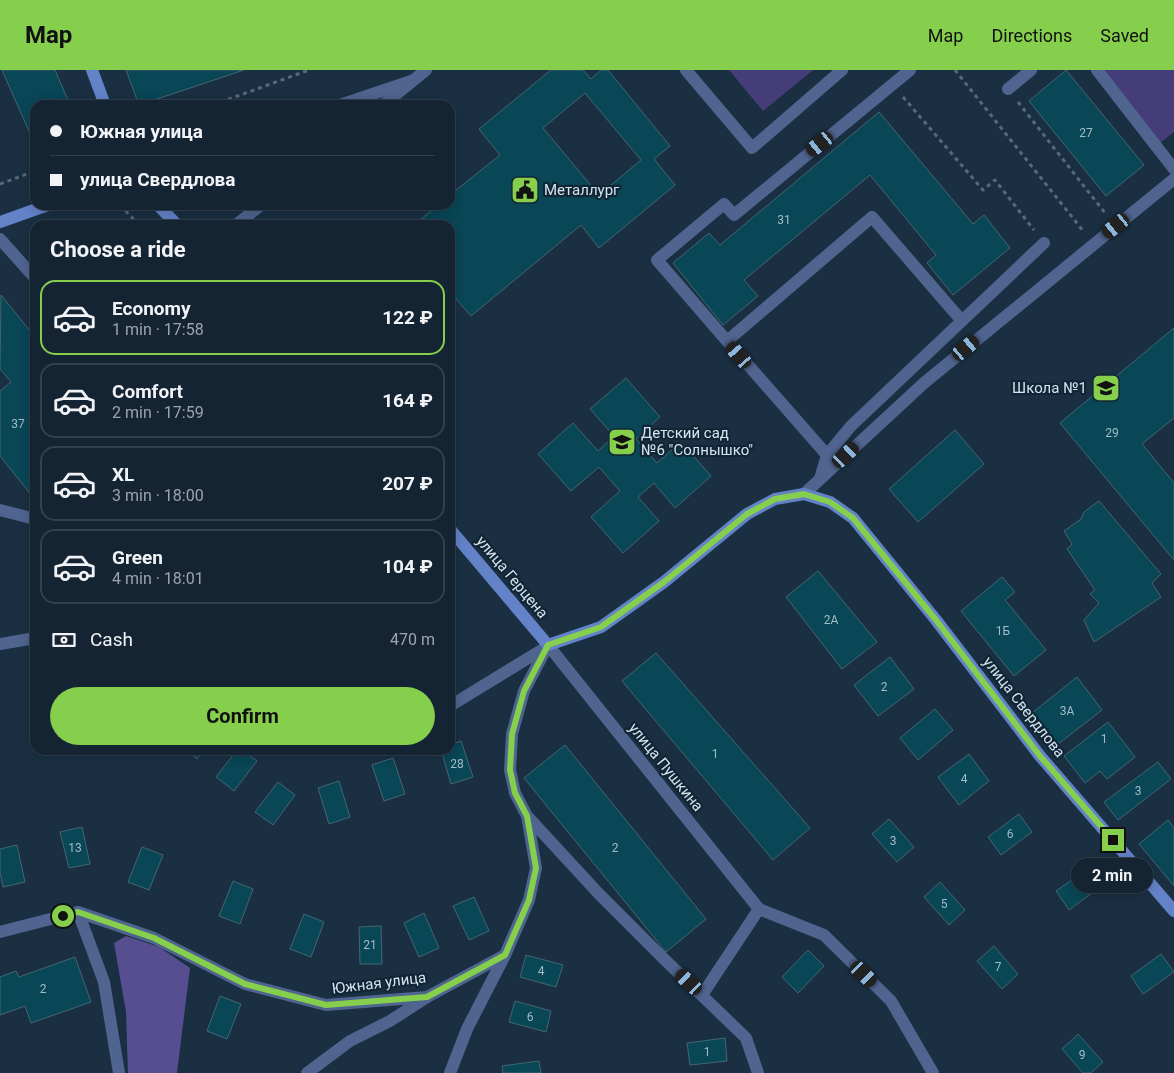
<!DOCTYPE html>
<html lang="en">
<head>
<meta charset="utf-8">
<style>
	body { margin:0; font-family:Roboto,sans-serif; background:#21303e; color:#f1f3f6; height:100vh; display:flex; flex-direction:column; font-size:19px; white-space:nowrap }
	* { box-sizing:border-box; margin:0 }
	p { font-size:16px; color:#9da4ac }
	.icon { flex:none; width:28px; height:28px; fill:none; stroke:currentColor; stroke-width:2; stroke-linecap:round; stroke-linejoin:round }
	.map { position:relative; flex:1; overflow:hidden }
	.panel { position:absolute; left:30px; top:150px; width:425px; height:535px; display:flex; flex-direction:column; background:#142432; border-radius:15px; box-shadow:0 2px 12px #0003,0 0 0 1px #33414d }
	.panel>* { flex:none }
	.top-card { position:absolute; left:30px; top:30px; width:425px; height:110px; border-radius:15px; box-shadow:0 2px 12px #0003,0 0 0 1px #33414d; display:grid; align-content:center; height:110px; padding:0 20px; background:#142432 }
	.end { position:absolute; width:22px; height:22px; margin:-11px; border:6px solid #85cf4d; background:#111; box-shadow:0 0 0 2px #111 }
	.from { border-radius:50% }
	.bubble { position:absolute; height:35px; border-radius:18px; background:#142432; box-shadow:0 2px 12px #0003,0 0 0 1px #33414d; font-size:16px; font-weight:700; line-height:35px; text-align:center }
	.car { position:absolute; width:15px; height:30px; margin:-15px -8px; border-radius:6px; box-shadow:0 0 4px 1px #0007; background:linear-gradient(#222 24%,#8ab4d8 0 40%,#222 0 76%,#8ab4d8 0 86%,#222 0) }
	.top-card b { display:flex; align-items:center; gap:18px; height:48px; font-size:19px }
	.top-card b+b { border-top:1px solid #33414d }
	.top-card i { width:12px; height:12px; background:#f1f3f6 }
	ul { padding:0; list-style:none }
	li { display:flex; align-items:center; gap:15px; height:75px; margin:0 10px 8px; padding:0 10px; border:2px solid #33414d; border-radius:15px }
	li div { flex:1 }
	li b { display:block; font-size:19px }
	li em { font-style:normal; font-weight:700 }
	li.active { border-color:#85cf4d }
	li>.icon { width:45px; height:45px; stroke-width:1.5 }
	h2 { padding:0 20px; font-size:22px; line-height:60px }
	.pay { display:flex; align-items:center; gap:12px; height:55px; padding:0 20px; font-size:19px }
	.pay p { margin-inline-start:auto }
	.button { display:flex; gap:10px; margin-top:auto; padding:10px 20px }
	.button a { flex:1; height:58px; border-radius:30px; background:#85cf4d; color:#111; font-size:20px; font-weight:700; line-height:58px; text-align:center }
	header { display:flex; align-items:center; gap:30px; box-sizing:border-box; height:70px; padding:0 25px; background:#85cf4d; color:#111 }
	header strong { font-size:24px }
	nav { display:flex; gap:28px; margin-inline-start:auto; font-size:18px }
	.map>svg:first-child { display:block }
</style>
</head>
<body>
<header>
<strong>Map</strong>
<nav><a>Map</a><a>Directions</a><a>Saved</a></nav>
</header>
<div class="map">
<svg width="1174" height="1003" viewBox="0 0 1174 1003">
	<rect width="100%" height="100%" fill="#1a3042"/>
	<path fill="#453d79" d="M729,0H813L763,41Z
		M1097,0H1174V62L1156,76Z"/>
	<path fill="#564e91" d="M126,866L159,877L190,898L177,1003H128L126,942L114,873Z"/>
	<path fill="#094656" stroke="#456671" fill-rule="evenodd" d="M2,0H55L70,35H35V75Z
		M126,0H244L139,35Z
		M551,0H583L591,9L601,0H608L670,76L654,89L675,115L599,178L581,155L471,246L456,229L450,234V155H414L438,135H450V125L500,85L479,59ZM585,23L641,90L599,125L543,58Z
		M1066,0L1144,95L1106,126L1029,31Z
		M879,42L973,154L984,145L1010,178L953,225L927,193L936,185L870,105L744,210L758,226L723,255L673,193L709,163L720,175Z
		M1,225L35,267V424L32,426L0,386V321L11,312L0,299Z
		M1174,258V348L1142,374L1174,413V490L1060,353Z
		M626,308L660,347L636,369L657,393L681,372L711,406L675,438L654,413L638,427L659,451L623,483L591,447L620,421L599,397L571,421L538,384L573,353L598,381L614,366L590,339Z
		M955,360L984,394L918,452L889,419Z
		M1099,431L1161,504L1152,513L1161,527L1094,572L1084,550L1099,533L1090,524L1095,520L1067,479L1072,474L1064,461L1081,449L1084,442Z
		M818,501L877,572L842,599L786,527Z
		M1002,507L1015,522L1005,530L1046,580L1014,606L961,541Z
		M656,583L810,758L773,790L622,611Z
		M890,587L914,619L878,646L854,615Z
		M1077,607L1102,640L1057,675L1032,643Z
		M935,639L953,660L918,690L900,668Z
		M1108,652L1135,687L1107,709L1100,701L1085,713L1064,686Z
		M461,671L473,707L451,714L441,680H450V675Z
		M565,675L706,849L666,882L524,708Z
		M186,680H204L197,689Z
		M237,680H242L257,691L234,721L216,707Z
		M969,684L989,711L959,735L938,707Z
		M393,688L405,724L384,731L372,695Z
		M1158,692L1171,709L1118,750L1104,732Z
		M339,711L350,747L329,754L318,718Z
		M278,712L295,725L273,755L255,742Z
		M1019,744L1032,762L1001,785L988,767Z
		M889,749L914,777L897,792L872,764Z
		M1168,750L1174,758V816L1139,774Z
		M82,757L90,794L69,798L60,762Z
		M17,775L25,812L3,817L0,802V779Z
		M142,777L163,785L149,820L128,812Z
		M1087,799L1100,817L1069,840L1056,821Z
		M233,811L253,819L240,854L219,846Z
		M940,812L965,840L949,855L924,827Z
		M474,827L489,861L469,870L453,836Z
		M424,843L439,878L419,887L404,853Z
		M304,844L324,852L311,887L290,879Z
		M381,856L382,894H360L359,857Z
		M994,876L1018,904L1002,919L977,891Z
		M808,880L824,896L798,923L782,907Z
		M1161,884L1174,902L1143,924L1131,906Z
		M526,885L563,895L556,917L520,907Z
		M75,887L91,932L31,953L25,936L0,945V907L16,901L19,907Z
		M220,926L241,934L227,969L207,961Z
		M515,931L551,941L546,962L509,952Z
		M1078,964L1103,992L1091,1003H1083L1062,979Z
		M725,968L727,991L690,995L687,973Z
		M539,991L541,1003H503L502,996Z"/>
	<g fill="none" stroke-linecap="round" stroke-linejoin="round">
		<path stroke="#576a7a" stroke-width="3" stroke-dasharray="4 4" stroke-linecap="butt" d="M955,0L1084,162
			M903,27L983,120L995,110L1034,160
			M1018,32L1105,143
			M213,35L309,0
			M0,114L35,101
			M120,135L139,155"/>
		<path stroke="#506490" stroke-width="12" d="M910,0L734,145L724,134L657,190L727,271L872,147L962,251
			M1097,0L1174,99
			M1008,19L1031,0
			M0,169L35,208
			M727,271L827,385
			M820,409L827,385L851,356L1044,173
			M0,440L35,449
			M307,1003L350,971L390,951L427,927
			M450,1003L467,959L505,885"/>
		<path stroke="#506490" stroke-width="12" d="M686,0L752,78L842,0
			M340,35L414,10
			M383,35L426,0
			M236,155L261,135
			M804,424L924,313L1174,109
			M0,574L35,568
			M548,575L759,839
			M450,636L548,576
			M528,747L599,824L662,887L746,968L758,1003
			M78,842L104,912L119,1003
			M0,862L78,842L154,868L245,914L326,935L427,927L505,885L529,830L536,798L527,746L515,723L510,700L512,664L524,621L548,575
			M702,925L759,839L824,865L891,931L933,1003"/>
		<path stroke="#6382c8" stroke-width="12" d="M92,0L105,35
			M158,135L177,155
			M0,152L48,135
			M450,459L548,575L601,557L664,512L747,444L775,429L804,424L830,432L853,448L936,550L1040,686L1174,841"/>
	</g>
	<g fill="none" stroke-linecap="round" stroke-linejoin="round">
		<path stroke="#85cf4d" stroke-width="6" d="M63,846L78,842L154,868L245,914L326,935L427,927L505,885L529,830L536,798L527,746L515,723L510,700L512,664L524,621L548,575L601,557L664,512L747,444L775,429L804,424L830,432L853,448L936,550L1040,686L1113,770"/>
	</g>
	<defs>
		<symbol id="civic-square" viewBox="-11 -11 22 22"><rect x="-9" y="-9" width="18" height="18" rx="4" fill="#85cf4d" stroke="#102637"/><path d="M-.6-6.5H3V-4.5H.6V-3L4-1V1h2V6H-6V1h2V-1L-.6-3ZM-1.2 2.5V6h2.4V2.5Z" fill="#111"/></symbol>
		<symbol id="school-square" viewBox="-11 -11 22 22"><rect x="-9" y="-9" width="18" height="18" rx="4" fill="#85cf4d" stroke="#102637"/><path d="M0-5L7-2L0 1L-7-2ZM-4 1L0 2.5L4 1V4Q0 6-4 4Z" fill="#111"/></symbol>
	</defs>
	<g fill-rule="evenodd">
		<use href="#civic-square" x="509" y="104" width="32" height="32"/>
		<use href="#school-square" x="1090" y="302" width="32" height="32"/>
		<use href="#school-square" x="606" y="356" width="32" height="32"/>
	</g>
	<g text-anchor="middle" stroke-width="4.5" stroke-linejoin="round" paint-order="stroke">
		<g font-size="12" fill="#a3bcc8">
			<text x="1086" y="67">27</text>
			<text x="784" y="154">31</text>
			<text x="18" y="358">37</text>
			<text x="1112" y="367">29</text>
			<text x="831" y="554">2А</text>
			<text x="1003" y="565">1Б</text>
			<text x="884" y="621">2</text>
			<text x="1067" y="645">3А</text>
			<text x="1104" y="673">1</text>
			<text x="715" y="688">1</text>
			<text x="457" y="698">28</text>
			<text x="964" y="713">4</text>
			<text x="1138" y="725">3</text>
			<text x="1010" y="768">6</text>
			<text x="893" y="775">3</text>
			<text x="75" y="782">13</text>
			<text x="615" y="782">2</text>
			<text x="944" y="838">5</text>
			<text x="370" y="879">21</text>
			<text x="998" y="901">7</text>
			<text x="541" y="905">4</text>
			<text x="43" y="923">2</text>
			<text x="530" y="951">6</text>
			<text x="707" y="986">1</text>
			<text x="1082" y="989">9</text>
		</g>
		<g font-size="15" fill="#d6e3ee" stroke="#102637" text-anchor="start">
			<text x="544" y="125">Металлург</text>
			<text x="1087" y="323" text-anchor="end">Школа №1</text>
			<text x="641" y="368">Детский сад<tspan x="641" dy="17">№6 "Солнышко"</tspan></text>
		</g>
		<g font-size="15" fill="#d6e3ee" stroke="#102637">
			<text transform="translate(512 507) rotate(50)" y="5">улица Герцена</text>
			<text transform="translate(1024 637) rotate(52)" y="5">улица Свердлова</text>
			<text transform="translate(666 697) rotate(51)" y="5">улица Пушкина</text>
			<text transform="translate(379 913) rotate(-7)" y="5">Южная улица</text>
		</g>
	</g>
</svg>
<i class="end from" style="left:63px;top:846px"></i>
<i class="end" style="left:1113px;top:770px"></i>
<div class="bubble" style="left:1071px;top:788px;width:82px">2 min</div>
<i class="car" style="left:820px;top:74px;rotate:231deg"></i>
<i class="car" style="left:1116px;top:156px;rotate:231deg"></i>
<i class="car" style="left:966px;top:278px;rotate:50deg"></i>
<i class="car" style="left:739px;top:285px;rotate:319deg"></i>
<i class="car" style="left:846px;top:385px;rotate:47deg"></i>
<i class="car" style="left:864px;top:904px;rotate:134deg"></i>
<i class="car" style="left:689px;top:912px;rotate:313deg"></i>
<div class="top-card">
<b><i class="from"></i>Южная улица</b>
<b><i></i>улица Свердлова</b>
</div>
<section class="panel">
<h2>Choose a ride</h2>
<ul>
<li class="active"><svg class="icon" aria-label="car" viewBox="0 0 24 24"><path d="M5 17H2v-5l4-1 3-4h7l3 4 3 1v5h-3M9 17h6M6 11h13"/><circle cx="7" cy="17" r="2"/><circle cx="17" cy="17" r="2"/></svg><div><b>Economy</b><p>1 min · 17:58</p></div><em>122 ₽</em></li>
<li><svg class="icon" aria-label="car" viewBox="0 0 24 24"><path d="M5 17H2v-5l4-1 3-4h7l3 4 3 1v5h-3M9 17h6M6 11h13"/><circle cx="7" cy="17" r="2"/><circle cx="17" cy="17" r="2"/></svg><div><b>Comfort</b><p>2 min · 17:59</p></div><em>164 ₽</em></li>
<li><svg class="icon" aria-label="car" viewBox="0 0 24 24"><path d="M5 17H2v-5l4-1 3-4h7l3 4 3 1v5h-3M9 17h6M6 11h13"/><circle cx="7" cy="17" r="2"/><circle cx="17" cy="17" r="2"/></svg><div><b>XL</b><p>3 min · 18:00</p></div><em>207 ₽</em></li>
<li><svg class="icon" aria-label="car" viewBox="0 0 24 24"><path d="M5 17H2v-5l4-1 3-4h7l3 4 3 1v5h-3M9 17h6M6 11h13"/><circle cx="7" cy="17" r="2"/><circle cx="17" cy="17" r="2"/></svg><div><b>Green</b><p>4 min · 18:01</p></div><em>104 ₽</em></li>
</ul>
<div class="pay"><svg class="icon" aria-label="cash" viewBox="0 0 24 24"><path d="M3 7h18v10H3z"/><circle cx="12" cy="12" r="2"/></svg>Cash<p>470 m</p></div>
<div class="button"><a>Confirm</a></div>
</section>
</div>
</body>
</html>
